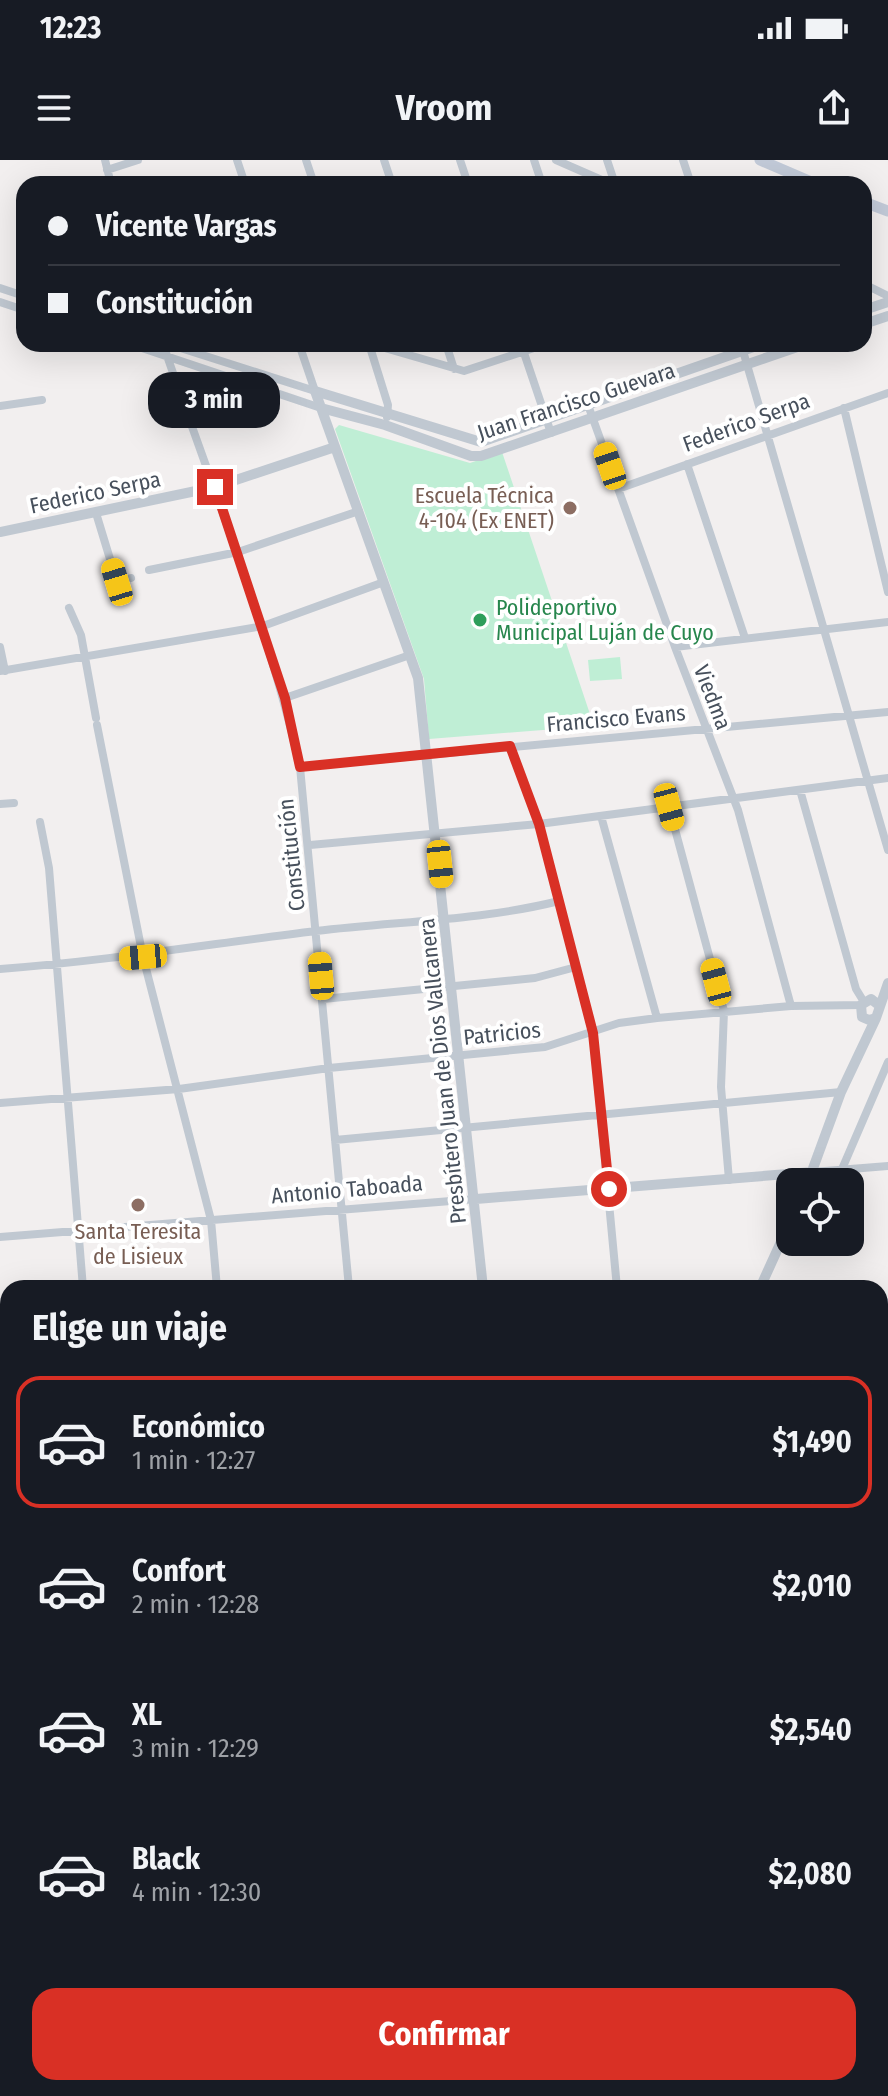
<!DOCTYPE html>
<html lang="es">
<head>
<meta charset="utf-8">
<style>
	body { margin:0; font-family:"Fira Sans Condensed",sans-serif; background:#242831; color:#f1f3f6; height:100vh; display:flex; flex-direction:column; font-size:30px; white-space:nowrap }
	* { box-sizing:border-box; margin:0 }
	p { font-size:26px; color:#9ea1a6 }
	.icon { flex:none; width:44px; height:44px; fill:none; stroke:currentColor; stroke-width:2; stroke-linecap:round; stroke-linejoin:round }
	.map { position:relative; flex:1; overflow:hidden }
	.drawer { position:absolute; left:0px; top:1120px; width:888px; height:816px; display:flex; flex-direction:column; background:#171b24; border-radius:24px 24px 0 0; box-shadow:0 8px 32px #0002 }
	.drawer>* { flex:none }
	.hud { position:absolute; left:16px; top:16px; width:856px; height:176px; border-radius:24px; box-shadow:0 8px 32px #0002; display:grid; align-content:center; height:176px; padding:0 32px; background:#171b24 }
	.tools { position:absolute; left:776px; top:1008px; display:grid; gap:16px }
	.tools a { display:grid; place-items:center; width:88px; height:88px; border-radius:16px; background:#171b24; box-shadow:0 8px 32px #0002; font-size:40px }
	.end { position:absolute; width:36px; height:36px; margin:-18px; border:10px solid #d93025; background:#fff; box-shadow:0 0 0 4px #fff }
	.from { border-radius:50% }
	.bubble { position:absolute; height:56px; border-radius:24px; background:#171b24; box-shadow:0 8px 32px #0002; font-size:26px; font-weight:700; line-height:56px; text-align:center }
	.car { position:absolute; width:24px; height:48px; margin:-24px -12px; border-radius:10px; box-shadow:0 0 6px 2px #0007; background:linear-gradient(#f5c518 24%,#345 0 40%,#f5c518 0 76%,#345 0 86%,#f5c518 0) }
	.hud b { display:flex; align-items:center; gap:28px; height:76px; font-size:30px }
	.hud b+b { border-top:2px solid #363941 }
	.hud i { width:20px; height:20px; background:#f1f3f6 }
	ul { padding:0; list-style:none }
	li { display:flex; align-items:center; gap:24px; height:132px; margin:0 16px 12px; padding:0 16px; border:4px solid transparent; border-radius:24px }
	li div { flex:1 }
	li b { display:block; font-size:30px }
	li em { font-style:normal; font-weight:700 }
	li.on { border-color:#d93025 }
	li>.icon { width:72px; height:72px; stroke-width:1.5 }
	h2 { padding:0 32px; font-size:36px; line-height:96px }
	.button { display:flex; gap:16px; margin-top:auto; padding:16px 32px }
	.button a { flex:1; height:92px; border-radius:24px; background:#d93025; color:#fff; font-size:32px; font-weight:700; line-height:92px; text-align:center }
	.status { display:flex; justify-content:space-between; align-items:center; height:56px; padding:0 40px; background:#171b24; direction:ltr }
	.status svg { height:22px; fill:currentColor }
	header { display:flex; justify-content:space-between; align-items:center; height:104px; padding:0 32px; background:#171b24; font-size:36px; font-weight:700 }
	.map>svg:first-child { display:block }
</style>
</head>
<body>
<div class="status"><b>12:23</b><svg viewBox="0 0 49 12"><path d="M0 12V9h3v3zM5 12V6h3v6zM10 12V3h3v9zM15 12V0h3v12zM26 1h20v11H26zM47 4h2v5h-2z"/></svg></div>
<header><svg class="icon" aria-label="menu" viewBox="0 0 24 24"><path d="M4 6h16M4 12h16M4 18h16"/></svg>Vroom<svg class="icon" aria-label="share" viewBox="0 0 24 24"><path d="M12 15V3M7 8l5-5 5 5M5 13v7h14v-7"/></svg></header>
<div class="map">
<svg width="888" height="1936" viewBox="0 0 888 1936">
	<rect width="100%" height="100%" fill="#f2efef"/>
	<path fill="#bfeed5" d="M339,265L470,303L502,292L594,566L429,579L424,519L335,269Z
		M620,497L622,519L590,521L588,500Z"/>
	<g fill="none" stroke-linecap="round" stroke-linejoin="round">
		<path stroke="#c0c8d1" stroke-width="8" d="M105,0L111,24
			M237,0L245,24
			M306,0L314,24
			M384,0L392,24
			M460,0L468,24
			M534,0L542,24
			M556,0L604,21H614
			M607,0L615,24
			M683,0L691,24
			M107,10L138,0
			M864,124L888,136
			M0,128L24,136
			M0,142L24,150
			M130,184L321,248
			M163,184C211,325 267,461 300,607L349,1128
			M168,184L315,231
			M299,184L315,231
			M369,184L388,245L387,257
			M371,184L464,211L546,184
			M446,184L454,209
			M521,184L551,273
			M741,184L888,690
			M588,245L675,487L738,650L791,846
			M0,246L42,240
			M844,248L888,432
			M687,304L745,478
			M618,329L888,233
			M96,353L117,422L131,418
			M149,410L238,392L359,351
			M69,448L81,475L96,558
			M0,487L5,511
			M675,487L888,462
			M0,511L263,466L384,422
			M285,538L410,495
			M97,565L143,797L211,1060L217,1128
			M510,586L539,664L593,873L617,1128
			M300,607L888,552
			M800,630L856,829L864,842
			M0,644L14,643
			M669,647L724,851L721,927L729,1020
			M601,656L657,858
			M40,662L49,708L83,1128
			M310,685L539,664L888,618
			M0,809C106,801 210,784 316,771C397,761 479,761 559,741
			M323,839L535,818L576,807
			M0,943L179,929L329,908L545,887L619,863L657,858L791,846L861,845
			M335,980L841,932
			M842,1009L888,902
			M813,1012L888,1006
			M0,1077L476,1039
			M880,1257H888
			M0,1356L8,1355
			M880,1371L888,1370
			M880,1461L888,1460
			M0,1488L8,1487
			M880,1523H888
			M880,1587L888,1586
			M6,1595L8,1578
			M880,1646H888
			M880,1669L888,1668
			M880,1731L888,1730
			M0,1790L8,1782
			M880,1793H888
			M883,1867H888
			M0,1917H8
			M681,1928L682,1936
			M855,1928L856,1936"/>
		<path stroke="#c0c8d1" stroke-width="10" d="M864,150L888,142
			M864,164L888,156
			M315,231L418,518L483,1128
			M315,231L481,282L762,184
			M321,248L385,265L471,296H481L806,184
			M0,372L215,327L335,287
			M876,858L869,860L862,857L861,845L871,839L880,846
			M808,1022L841,932L876,858L888,823
			M476,1039L813,1012
			M760,1128L790,1062"/>
		<path stroke="#c2cad8" stroke-width="11" d="M760,0L816,24
			M864,42L888,51
			M880,1145L888,1144
			M0,1218L8,1217"/>
		<path stroke="#afbccd" stroke-width="12" d="M0,1587L8,1601
			M0,1620L8,1636
			M151,1928L155,1936"/>
	</g>
	<g fill="none" stroke-linecap="round" stroke-linejoin="round">
		<path stroke="#d93025" stroke-width="10" d="M215,327L285,538L300,607L510,586L539,664L593,873L609,1029"/>
	</g>
	<g fill="#8d6e63" stroke="#fff" stroke-width="3">
		<circle cx="570" cy="348" r="8"/>
		<circle cx="138" cy="1045" r="8"/>
	</g>
	<circle fill="#2e9e5b" stroke="#fff" stroke-width="3" cx="480" cy="460" r="8"/>
	<g text-anchor="middle" stroke-width="8" stroke-linejoin="round" paint-order="stroke">
		<g font-size="22" fill="#47505c" stroke="#fff">
			<text transform="translate(576 241) rotate(-18)" y="8">Juan Francisco Guevara</text>
			<text transform="translate(746 262) rotate(-20)" y="8">Federico Serpa</text>
			<text transform="translate(95 332) rotate(-12)" y="8">Federico Serpa</text>
			<text transform="translate(713 537) rotate(69)" y="8">Viedma</text>
			<text transform="translate(616 558) rotate(-5)" y="8">Francisco Evans</text>
			<text transform="translate(291 695) rotate(-96)" y="8">Constitución</text>
			<text transform="translate(502 873) rotate(-6)" y="8">Patricios</text>
			<text transform="translate(442 911) rotate(-96)" y="8">Presbítero Juan de Dios Vallcanera</text>
			<text transform="translate(347 1029) rotate(-5)" y="8">Antonio Taboada</text>
		</g>
		<g font-size="22" fill="#785e54" stroke="#fff" text-anchor="end">
			<text x="554" y="343">Escuela Técnica<tspan x="554" dy="25">4-104 (Ex ENET)</tspan></text>
			<text x="138" y="1079" text-anchor="middle">Santa Teresita<tspan x="138" dy="25">de Lisieux</tspan></text>
		</g>
		<g font-size="22" fill="#27864d" stroke="#fff" text-anchor="start">
			<text x="496" y="455">Polideportivo<tspan x="496" dy="25">Municipal Luján de Cuyo</tspan></text>
		</g>
	</g>
</svg>
<div class="tools">
<a><svg class="icon" aria-label="locate" viewBox="0 0 24 24"><circle cx="12" cy="12" r="6"/><path d="M12 2v4M12 18v4M2 12h4M18 12h4"/></svg></a>
</div>
<i class="end from" style="left:609px;top:1029px"></i>
<i class="end" style="left:215px;top:327px"></i>
<div class="bubble" style="left:148px;top:212px;width:132px">3 min</div>
<i class="car" style="left:610px;top:306px;rotate:341deg"></i>
<i class="car" style="left:117px;top:422px;rotate:343deg"></i>
<i class="car" style="left:669px;top:647px;rotate:165deg"></i>
<i class="car" style="left:440px;top:704px;rotate:174deg"></i>
<i class="car" style="left:143px;top:797px;rotate:265deg"></i>
<i class="car" style="left:321px;top:816px;rotate:355deg"></i>
<i class="car" style="left:716px;top:822px;rotate:345deg"></i>
<div class="hud">
<b><i class="from"></i>Vicente Vargas</b>
<b><i></i>Constitución</b>
</div>
<section class="drawer">
<h2>Elige un viaje</h2>
<ul>
<li class="on"><svg class="icon" aria-label="car" viewBox="0 0 24 24"><path d="M5 17H2v-5l4-1 3-4h7l3 4 3 1v5h-3M9 17h6M6 11h13"/><circle cx="7" cy="17" r="2"/><circle cx="17" cy="17" r="2"/></svg><div><b>Económico</b><p>1 min · 12:27</p></div><em>$1,490</em></li>
<li><svg class="icon" aria-label="car" viewBox="0 0 24 24"><path d="M5 17H2v-5l4-1 3-4h7l3 4 3 1v5h-3M9 17h6M6 11h13"/><circle cx="7" cy="17" r="2"/><circle cx="17" cy="17" r="2"/></svg><div><b>Confort</b><p>2 min · 12:28</p></div><em>$2,010</em></li>
<li><svg class="icon" aria-label="car" viewBox="0 0 24 24"><path d="M5 17H2v-5l4-1 3-4h7l3 4 3 1v5h-3M9 17h6M6 11h13"/><circle cx="7" cy="17" r="2"/><circle cx="17" cy="17" r="2"/></svg><div><b>XL</b><p>3 min · 12:29</p></div><em>$2,540</em></li>
<li><svg class="icon" aria-label="car" viewBox="0 0 24 24"><path d="M5 17H2v-5l4-1 3-4h7l3 4 3 1v5h-3M9 17h6M6 11h13"/><circle cx="7" cy="17" r="2"/><circle cx="17" cy="17" r="2"/></svg><div><b>Black</b><p>4 min · 12:30</p></div><em>$2,080</em></li>
</ul>
<div class="button"><a>Confirmar</a></div>
</section>
</div>
</body>
</html>
